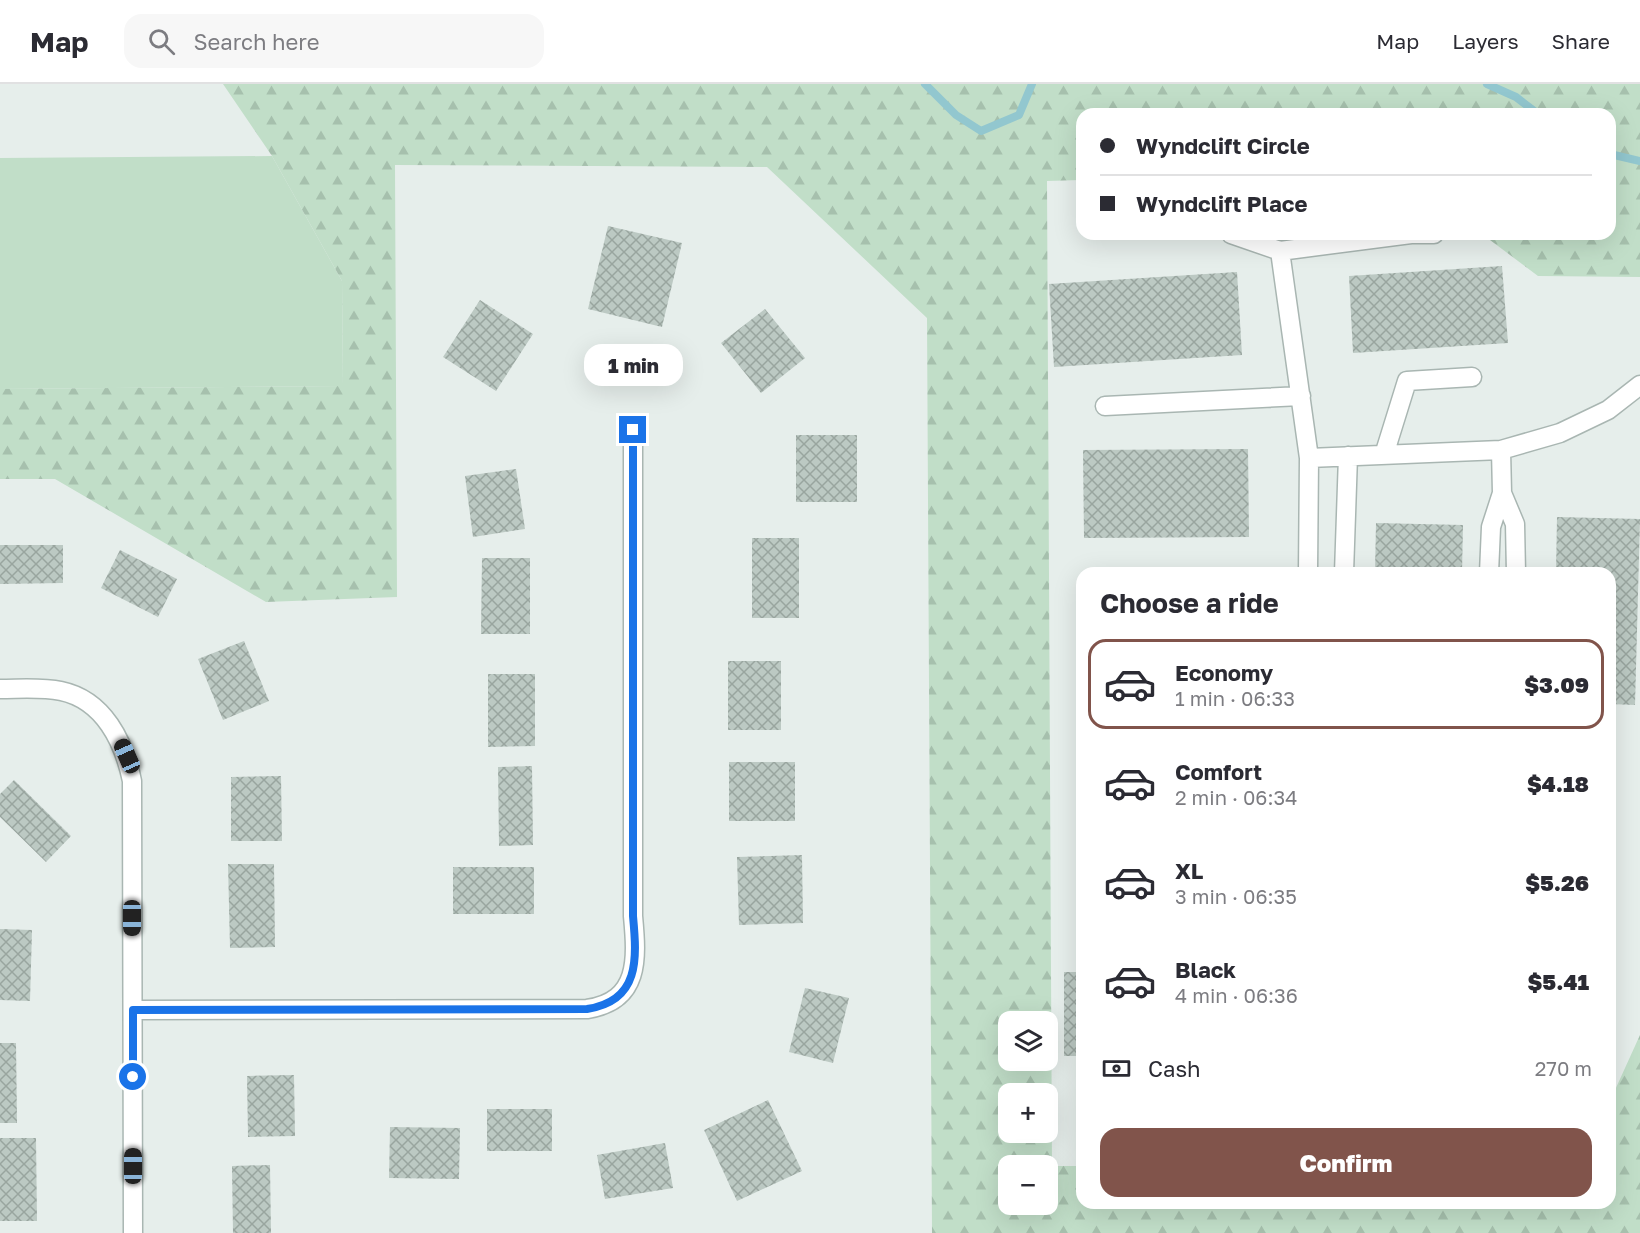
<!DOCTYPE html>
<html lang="en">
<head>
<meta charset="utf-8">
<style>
	body { margin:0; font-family:"Golos Text",sans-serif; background:#f7f7f7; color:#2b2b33; height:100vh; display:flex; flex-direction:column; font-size:22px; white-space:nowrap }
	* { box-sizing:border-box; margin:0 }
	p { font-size:20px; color:#7c7c81 }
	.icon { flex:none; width:33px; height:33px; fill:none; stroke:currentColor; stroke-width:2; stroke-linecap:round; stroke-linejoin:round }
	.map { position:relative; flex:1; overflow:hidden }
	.sheet { position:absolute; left:1076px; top:483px; width:540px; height:642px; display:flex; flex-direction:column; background:#fff; border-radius:18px; box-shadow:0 6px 24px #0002 }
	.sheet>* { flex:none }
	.guide { position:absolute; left:1076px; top:24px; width:540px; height:132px; border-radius:18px; box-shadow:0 6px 24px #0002; display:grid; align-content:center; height:132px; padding:0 24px; background:#fff }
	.controls { position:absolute; left:998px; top:927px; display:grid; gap:12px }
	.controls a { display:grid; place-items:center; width:60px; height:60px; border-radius:12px; background:#fff; box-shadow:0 6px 24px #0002; font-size:30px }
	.end { position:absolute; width:27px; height:27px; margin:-14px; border:8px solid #1a73e8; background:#fff; box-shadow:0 0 0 3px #fff }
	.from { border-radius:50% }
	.bubble { position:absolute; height:42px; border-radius:18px; background:#fff; box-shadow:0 6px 24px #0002; font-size:20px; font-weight:800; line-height:42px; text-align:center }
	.car { position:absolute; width:18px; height:36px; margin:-18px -9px; border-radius:8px; box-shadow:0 0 4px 2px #0007; background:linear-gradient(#222 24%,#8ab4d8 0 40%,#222 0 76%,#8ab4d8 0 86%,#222 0) }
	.guide b { display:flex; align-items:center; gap:21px; height:57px; font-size:22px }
	.guide b+b { border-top:2px solid #e1e1e2 }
	.guide i { width:15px; height:15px; background:#2b2b33 }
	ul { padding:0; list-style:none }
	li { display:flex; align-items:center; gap:18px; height:90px; margin:0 12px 9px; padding:0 12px; border:3px solid transparent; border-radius:18px }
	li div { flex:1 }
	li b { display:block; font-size:22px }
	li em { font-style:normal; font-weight:800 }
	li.active { border-color:#81544b }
	li>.icon { width:54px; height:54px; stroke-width:1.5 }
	h2 { padding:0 24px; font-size:27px; line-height:72px }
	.pay { display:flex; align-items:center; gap:15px; height:66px; padding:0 24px; font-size:22px }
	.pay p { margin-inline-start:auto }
	.action { display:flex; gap:12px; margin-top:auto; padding:12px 24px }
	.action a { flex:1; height:69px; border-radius:18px; background:#81544b; color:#fff; font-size:24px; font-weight:800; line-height:69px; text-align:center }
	header { display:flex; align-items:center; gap:36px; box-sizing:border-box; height:84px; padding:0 30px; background:#fff; border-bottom:2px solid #e1e1e2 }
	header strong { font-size:28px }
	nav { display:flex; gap:33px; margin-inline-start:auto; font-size:21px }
	.search { width:420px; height:54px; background:#f7f7f7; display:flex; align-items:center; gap:15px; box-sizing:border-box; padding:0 21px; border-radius:18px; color:#7c7c81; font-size:22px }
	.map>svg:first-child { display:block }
</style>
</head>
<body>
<header>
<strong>Map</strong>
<div class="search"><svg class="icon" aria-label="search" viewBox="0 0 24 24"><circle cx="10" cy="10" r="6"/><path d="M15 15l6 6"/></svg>Search here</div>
<nav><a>Map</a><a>Layers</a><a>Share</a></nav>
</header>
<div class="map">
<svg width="1640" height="1149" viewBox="0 0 1640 1149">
	<defs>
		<pattern id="forest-firs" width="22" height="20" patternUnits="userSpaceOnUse" patternTransform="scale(1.5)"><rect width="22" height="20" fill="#c1dec8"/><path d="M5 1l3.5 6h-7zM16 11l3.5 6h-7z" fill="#a6c0ad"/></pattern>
		<pattern id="building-cross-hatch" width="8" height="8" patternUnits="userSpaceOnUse" patternTransform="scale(1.5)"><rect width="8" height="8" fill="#bcc9c3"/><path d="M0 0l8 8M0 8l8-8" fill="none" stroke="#99a59f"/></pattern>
	</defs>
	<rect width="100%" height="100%" fill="#e6eeeb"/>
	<path fill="#c1dec8" d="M272,72L342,197L343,302L0,305V74Z"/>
	<path fill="url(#forest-firs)" fill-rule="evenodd" d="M223,0H1640V193L1538,192L1482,150H1610V30H1082L1081,96L1047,97L1052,1082H1081L1082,1119H1610V1017L1640,951V1149H932L927,234L767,83L395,81L397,513L266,518L55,395H0V305L343,302L342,197L272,72ZM1008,938H1047V976H1008ZM1008,1010H1047V1048H1008ZM1008,1082H1047V1120H1008Z"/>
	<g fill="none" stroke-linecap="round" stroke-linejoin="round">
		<path stroke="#92c7cf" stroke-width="8" d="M925,0L956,31L981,47L1019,31L1032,0
			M1487,0L1516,13L1538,30
			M1610,70L1640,77"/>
	</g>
	<path fill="url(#building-cross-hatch)" d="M608,142L682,159L662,243L588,225Z
		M1502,182L1508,259L1353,269L1349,192Z
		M1237,188L1242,271L1054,283L1049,200Z
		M480,216L533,250L496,307L443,273Z
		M765,225L805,274L761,309L721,259Z
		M796,351H857V418H796Z
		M1248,365L1249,453L1084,454L1083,366Z
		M516,385L525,445L473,453L465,392Z
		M1557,433L1640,435L1635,621L1610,620V489H1556Z
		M1376,439L1463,441L1462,489H1375Z
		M752,454H799V534H752Z
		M0,461H63V499L0,500Z
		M120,466L177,495L158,533L101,504Z
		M482,474H530V550H481Z
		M1077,537H1082V626H1078Z
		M244,557L269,617L223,636L198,575Z
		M728,577H781V646H728Z
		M488,590H535V662L488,663Z
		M729,678H795V737H729Z
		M532,682L533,761L499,762L498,683Z
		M281,692L282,757H231V693Z
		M14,696L71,752L46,778L0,733V710Z
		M1078,711H1082V793H1077Z
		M802,771L803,839L739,841L737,773Z
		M228,780H274L275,863L230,864Z
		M453,783H534V830H453Z
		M0,845L32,846L30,917L0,916Z
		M1064,888H1082V972H1064Z
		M805,904L849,914L833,979L789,968Z
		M0,959H16L17,1039H0Z
		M294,991L295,1052L248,1053L247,992Z
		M768,1016L802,1087L737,1117L704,1046Z
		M487,1025H552V1067H487Z
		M390,1043L460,1044L459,1095L389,1094Z
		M0,1054H36L37,1137H0Z
		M665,1059L673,1104L605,1115L597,1071Z
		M270,1081L271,1149H233L232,1082Z"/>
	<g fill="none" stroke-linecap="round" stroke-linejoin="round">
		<defs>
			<path id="minor" d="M1231,150L1280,167
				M1105,322L1301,312
				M1384,371L1407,297L1472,293
				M1309,374L1280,167L1411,150H1434
				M1502,409L1515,440L1516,489
				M1308,489L1309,374L1501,366L1560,349L1608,326L1640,301
				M1344,489L1348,372
				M1489,489L1491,443L1502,409L1501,366
				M0,605C20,605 41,603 61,607C104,616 124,658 132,697L133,1149
				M133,926L587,925C640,917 637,875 633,832V346"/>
		</defs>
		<use href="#minor" stroke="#a9b6b2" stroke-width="21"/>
		<use href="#minor" stroke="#fff" stroke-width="18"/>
	</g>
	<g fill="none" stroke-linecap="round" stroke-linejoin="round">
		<path stroke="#1a73e8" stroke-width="8" d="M133,993V926L587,925C640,917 637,875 633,832V346"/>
	</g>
</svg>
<div class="controls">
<a><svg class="icon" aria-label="layers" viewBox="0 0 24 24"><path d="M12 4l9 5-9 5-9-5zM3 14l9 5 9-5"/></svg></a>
<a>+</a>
<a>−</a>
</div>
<i class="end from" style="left:133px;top:993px"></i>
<i class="end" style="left:633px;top:346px"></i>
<div class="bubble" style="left:584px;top:260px;width:99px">1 min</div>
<i class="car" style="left:127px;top:672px;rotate:336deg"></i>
<i class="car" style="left:132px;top:834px;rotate:180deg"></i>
<i class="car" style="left:133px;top:1082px;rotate:0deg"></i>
<div class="guide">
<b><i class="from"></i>Wyndclift Circle</b>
<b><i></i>Wyndclift Place</b>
</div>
<section class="sheet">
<h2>Choose a ride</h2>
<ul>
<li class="active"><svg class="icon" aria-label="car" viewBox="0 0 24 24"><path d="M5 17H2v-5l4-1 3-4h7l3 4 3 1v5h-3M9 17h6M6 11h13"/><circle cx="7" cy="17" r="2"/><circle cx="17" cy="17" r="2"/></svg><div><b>Economy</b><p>1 min · 06:33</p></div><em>$3.09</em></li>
<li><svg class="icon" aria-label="car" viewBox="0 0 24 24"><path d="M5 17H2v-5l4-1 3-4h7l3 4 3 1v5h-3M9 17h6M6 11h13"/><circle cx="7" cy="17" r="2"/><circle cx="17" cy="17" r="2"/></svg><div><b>Comfort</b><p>2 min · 06:34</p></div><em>$4.18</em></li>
<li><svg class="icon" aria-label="car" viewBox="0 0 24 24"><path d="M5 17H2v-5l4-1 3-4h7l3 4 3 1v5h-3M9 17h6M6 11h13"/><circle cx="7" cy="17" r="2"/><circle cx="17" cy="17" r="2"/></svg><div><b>XL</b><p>3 min · 06:35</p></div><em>$5.26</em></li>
<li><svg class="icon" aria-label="car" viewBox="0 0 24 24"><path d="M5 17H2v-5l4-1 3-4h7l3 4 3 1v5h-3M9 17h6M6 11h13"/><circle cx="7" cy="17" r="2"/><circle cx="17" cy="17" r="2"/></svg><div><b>Black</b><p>4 min · 06:36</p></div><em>$5.41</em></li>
</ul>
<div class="pay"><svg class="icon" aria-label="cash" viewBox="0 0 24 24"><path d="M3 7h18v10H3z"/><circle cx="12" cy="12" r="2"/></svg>Cash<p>270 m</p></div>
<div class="action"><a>Confirm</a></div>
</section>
</div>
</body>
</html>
